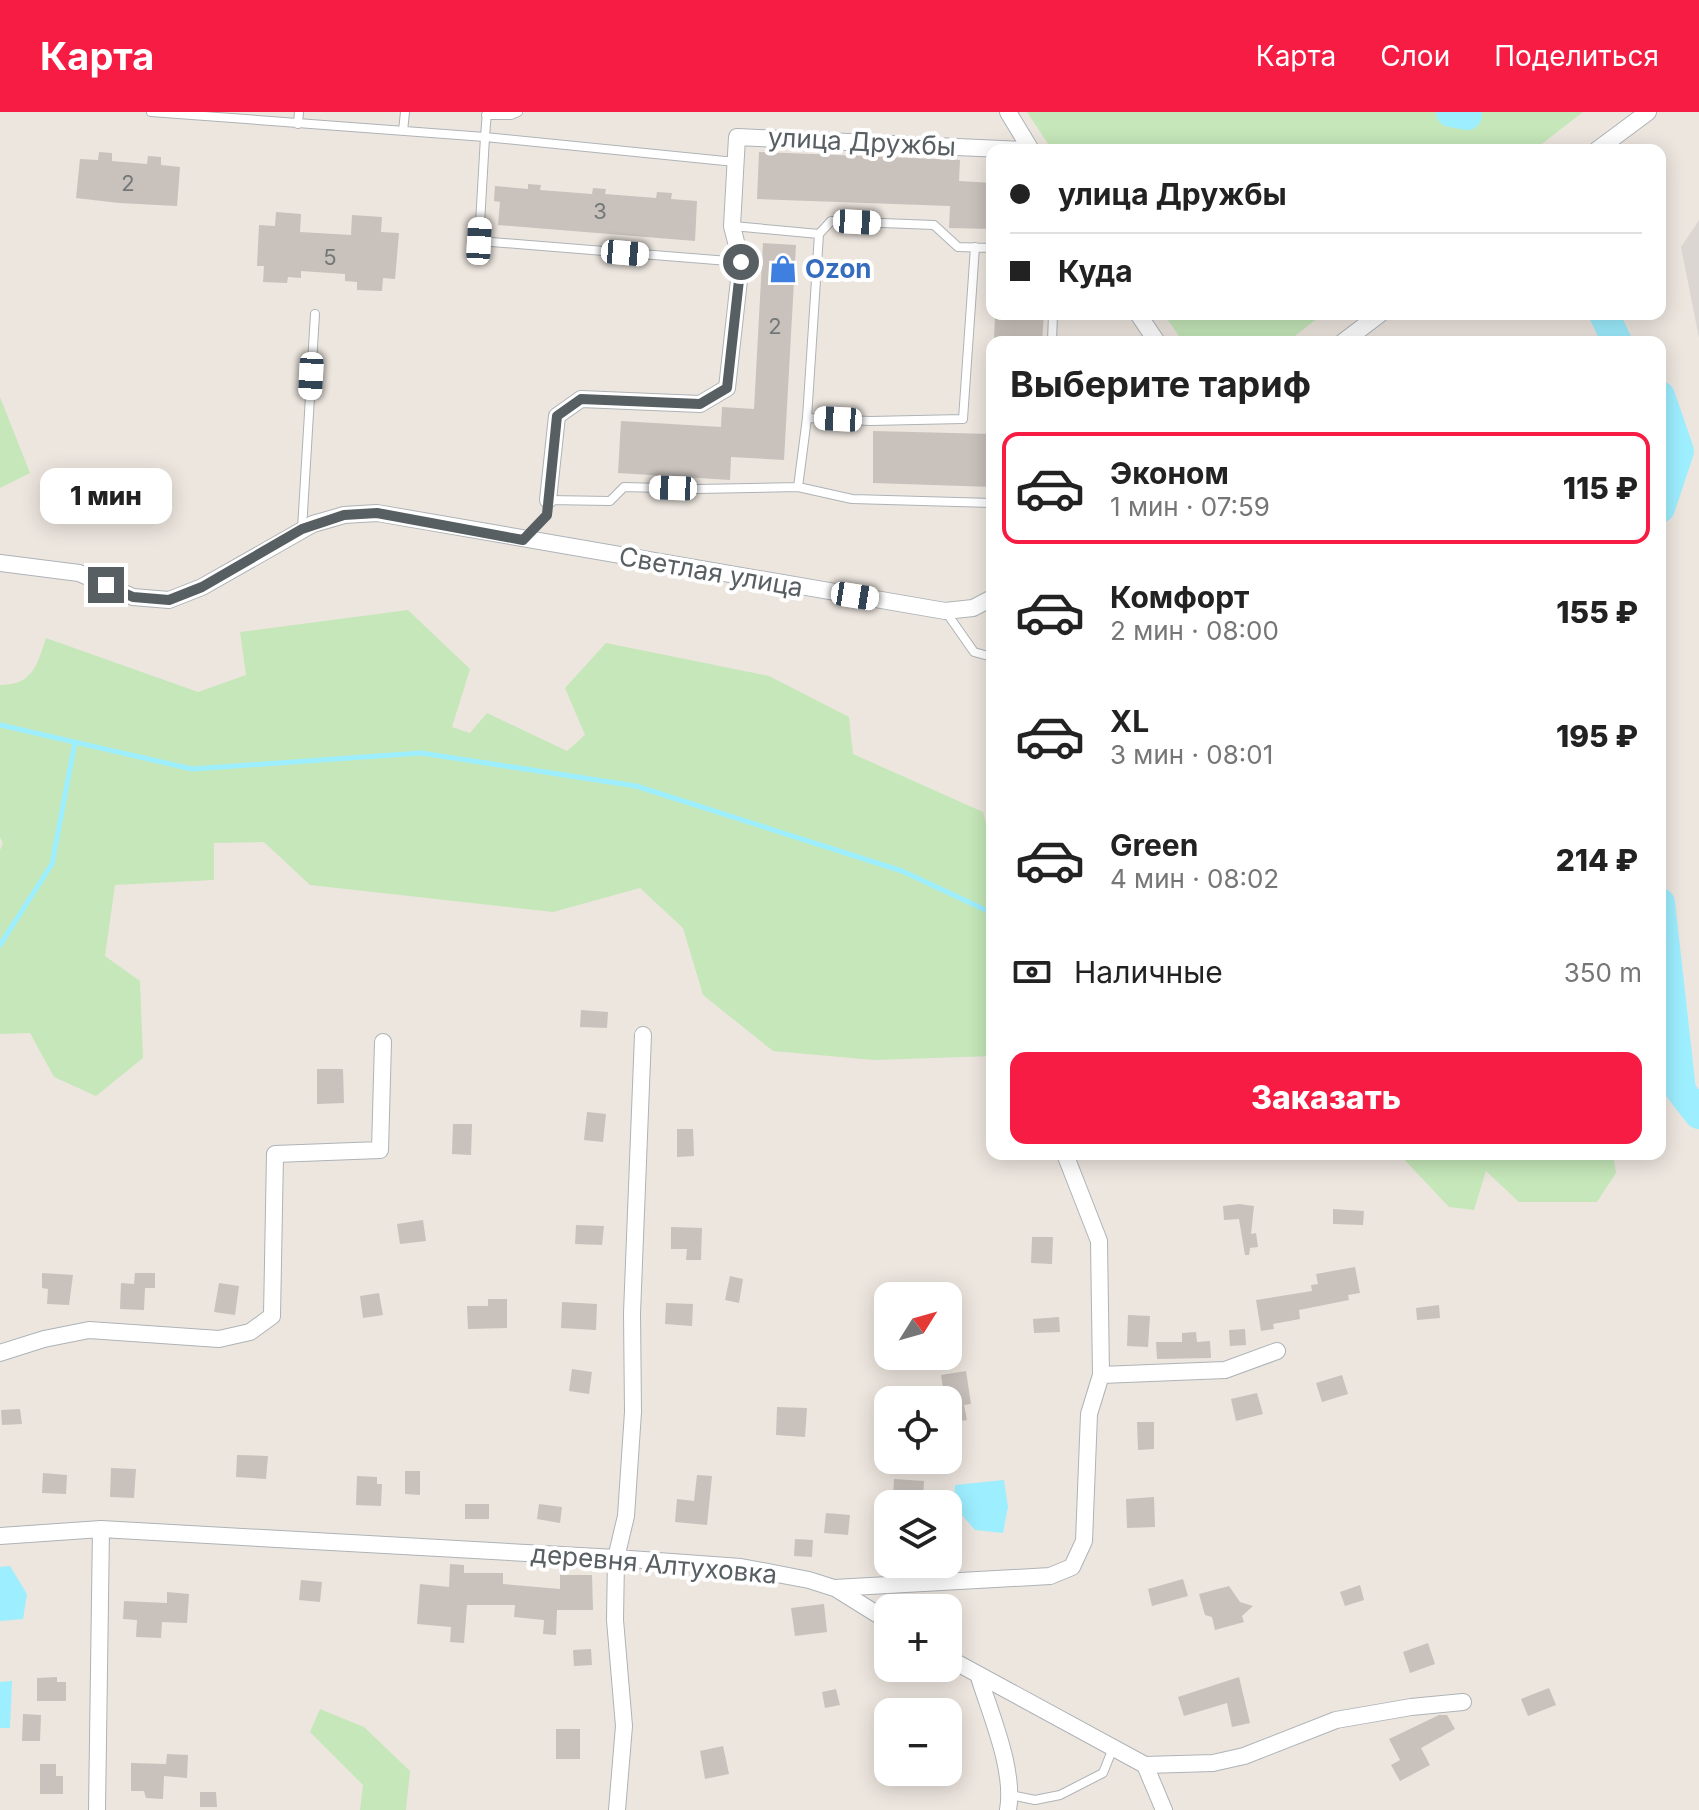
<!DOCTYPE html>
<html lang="ru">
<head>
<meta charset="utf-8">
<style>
	body { margin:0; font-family:Inter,sans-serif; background:#f6f6f6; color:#222; height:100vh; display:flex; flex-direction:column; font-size:30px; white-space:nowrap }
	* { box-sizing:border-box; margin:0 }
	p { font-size:26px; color:#767676 }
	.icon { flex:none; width:44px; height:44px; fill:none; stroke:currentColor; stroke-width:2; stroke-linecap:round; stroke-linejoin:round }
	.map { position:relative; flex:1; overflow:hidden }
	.details { position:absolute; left:986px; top:224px; width:680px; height:824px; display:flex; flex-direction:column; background:#fff; border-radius:16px; box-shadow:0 4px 20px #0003 }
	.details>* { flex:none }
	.top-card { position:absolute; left:986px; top:32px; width:680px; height:176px; border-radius:16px; box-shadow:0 4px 20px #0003; display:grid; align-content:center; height:176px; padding:0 24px; background:#fff }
	.needle { width:52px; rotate:53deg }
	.fabs { position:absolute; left:874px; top:1170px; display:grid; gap:16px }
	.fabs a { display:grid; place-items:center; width:88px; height:88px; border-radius:16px; background:#fff; box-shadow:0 4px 20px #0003; font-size:40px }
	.end { position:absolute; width:36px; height:36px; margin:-18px; border:10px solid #585f62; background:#fff; box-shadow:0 0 0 4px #fff }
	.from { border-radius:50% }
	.bubble { position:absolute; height:56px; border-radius:16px; background:#fff; box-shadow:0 4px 20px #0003; font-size:26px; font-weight:800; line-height:56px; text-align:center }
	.car { position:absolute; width:24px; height:48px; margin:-24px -12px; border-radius:10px; box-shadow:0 0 6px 2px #0007; background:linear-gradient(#fff 24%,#345 0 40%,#fff 0 76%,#345 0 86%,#fff 0) }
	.top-card b { display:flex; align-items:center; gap:28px; height:76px; font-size:30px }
	.top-card b+b { border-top:2px solid #e0e0e0 }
	.top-card i { width:20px; height:20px; background:#222 }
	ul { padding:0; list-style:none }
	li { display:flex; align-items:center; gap:24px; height:112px; margin:0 16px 12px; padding:0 8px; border:4px solid transparent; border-radius:16px }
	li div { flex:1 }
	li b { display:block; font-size:30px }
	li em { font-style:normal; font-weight:800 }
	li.on { border-color:#f71c44 }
	li>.icon { width:72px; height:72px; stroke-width:1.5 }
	h2 { padding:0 24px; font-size:36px; line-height:96px }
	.pay { display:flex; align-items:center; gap:20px; height:88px; padding:0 24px; font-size:30px }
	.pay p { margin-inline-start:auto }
	.action { display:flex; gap:16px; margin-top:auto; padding:16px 24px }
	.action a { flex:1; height:92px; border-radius:16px; background:#f71c44; color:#fff; font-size:32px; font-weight:800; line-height:92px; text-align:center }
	header { display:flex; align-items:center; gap:48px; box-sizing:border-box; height:112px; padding:0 40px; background:#f71c44; color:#fff }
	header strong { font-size:38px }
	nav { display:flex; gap:44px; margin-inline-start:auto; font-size:28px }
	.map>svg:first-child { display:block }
</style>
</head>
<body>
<header>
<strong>Карта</strong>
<nav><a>Карта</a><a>Слои</a><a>Поделиться</a></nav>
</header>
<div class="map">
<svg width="1699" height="1698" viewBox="0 0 1699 1698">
	<rect width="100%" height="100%" fill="#ede6df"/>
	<path fill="#dbd6d2" d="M1699,108V226L1681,135Z"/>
	<path fill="#c5e7b9" d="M1027,0H1583L1534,38H1052Z
		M1164,202H1323L1287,230H1183Z
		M0,285L30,361L0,376Z
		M408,498L470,557L452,615L470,621L487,601L567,639L585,623L565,576L606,531L769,564L849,605L853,642L983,700L992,734V944L874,948L773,939L703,883L683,816L640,776L553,800L310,773L264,730L214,731V768L115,773L105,844L140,869L143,946L96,984L54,965L30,921L0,922V738L3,731L0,725V573C33,573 37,553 46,526L198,580L246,563L240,520Z
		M1399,1042H1613L1616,1061L1597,1090H1519L1486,1059L1474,1098L1449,1095Z
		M320,1597L364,1615L410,1659L406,1698H360L363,1673L310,1620Z"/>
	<path fill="#9deeff" d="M1004,1368L1008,1395L1003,1421L975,1418L954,1394L955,1373Z
		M10,1454L27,1482L23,1507L0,1509V1455Z
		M12,1569L10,1616H0V1570Z"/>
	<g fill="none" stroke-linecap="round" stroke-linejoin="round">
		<path stroke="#9deeff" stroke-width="5" d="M0,613L192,657L421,641L636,674L902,759L992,801
			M0,833L52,752L75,630
			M1660,981L1681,979"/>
		<path stroke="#9deeff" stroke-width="30" d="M1451,0L1467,3
			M1604,202L1617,230
			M1660,284L1679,339L1660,396
			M1660,791L1681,979L1699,1002"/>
	</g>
	<path fill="#c8c1bc" d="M99,40L112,41V49L147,52L148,44L161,45V53L180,55L177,94L119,91L76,86L80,47L98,48Z
		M759,40L960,48L959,69L992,71V117L949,116L950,94L757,87Z
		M528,72L541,73L540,78L592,82L593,76L606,77L605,82L656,86L657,80L672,81L671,87L697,89L695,129L498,113L500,90L494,89L495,74L528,77Z
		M276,100L301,102L300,120L351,123L352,103L382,105L381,120L399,121L395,167L383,166L382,179L357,178V170L345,169V162L301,159V166L288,165L287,171L263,170L264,154H257L259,113L275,114Z
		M763,131L796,133L784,348L731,345L730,368L618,361L621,309L721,315L722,295L754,297Z
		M995,202H1044L1042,230H994Z
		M873,319L992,322V375L873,371Z
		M581,898L608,900L607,916L580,915Z
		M317,957H343L344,991L317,992Z
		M587,1000L606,1002L603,1030L584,1028Z
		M453,1012H472L471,1043L452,1042Z
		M677,1017H693L694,1044L677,1045Z
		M1239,1092L1254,1094L1251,1122L1256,1121L1258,1135L1250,1136L1249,1143H1245L1239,1107L1224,1108L1223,1094Z
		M1333,1097L1364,1099L1363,1113L1333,1112Z
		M423,1108L426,1129L400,1132L397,1112Z
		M576,1113L604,1114L602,1133L575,1132Z
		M671,1115L702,1116L701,1148H686L687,1137H671Z
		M1032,1125H1053L1052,1152L1031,1151Z
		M1355,1155L1360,1181L1348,1183L1349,1188L1299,1198L1300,1207L1273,1212L1274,1217L1261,1219L1256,1188L1312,1179L1311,1173L1318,1172L1316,1162Z
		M42,1161L73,1163L69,1193L47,1192L48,1177L42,1176Z
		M135,1161H155V1176H145L144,1198L120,1197L121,1171L134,1172Z
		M730,1164L743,1167L739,1191L725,1188Z
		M219,1171L239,1174L235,1203L214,1200Z
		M379,1181L383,1203L363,1206L360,1184Z
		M488,1187H507V1216L468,1217L467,1194H488Z
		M562,1190L597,1192L596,1218L561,1216Z
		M666,1191L693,1192L692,1214L665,1212Z
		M1439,1193L1440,1206L1417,1208L1416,1196Z
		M1128,1203L1150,1204L1148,1235L1127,1234Z
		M1059,1205L1060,1220L1034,1221L1033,1207Z
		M1245,1217L1246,1233L1230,1234L1229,1218Z
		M1196,1220L1197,1230L1210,1229L1211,1246L1157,1247L1156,1230H1182V1221Z
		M572,1257L592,1260L589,1282L569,1279Z
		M966,1259L971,1292L964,1293L967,1308L948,1311V1288H945L941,1263Z
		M1342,1263L1348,1282L1322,1290L1316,1271Z
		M1257,1281L1263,1302L1236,1309L1231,1287Z
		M777,1295L807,1296L805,1325L776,1323Z
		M20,1297L22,1312L2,1313L1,1298Z
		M1137,1310H1154V1337L1138,1338Z
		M237,1343L268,1344L266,1367L236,1365Z
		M111,1356L136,1357L134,1386L110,1385Z
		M405,1359H420V1383L405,1382Z
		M43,1361L67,1363L66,1382L42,1381Z
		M697,1363L712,1364L707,1413L675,1410L677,1387L694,1389Z
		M357,1364L377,1365V1372H382L381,1394L356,1393Z
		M894,1367L924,1369L923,1386L893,1385Z
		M1154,1385L1155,1415L1127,1416L1126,1387Z
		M465,1392H489V1407H465Z
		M539,1392L562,1395L560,1411L537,1407Z
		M826,1401L850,1403L848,1423L824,1421Z
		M795,1427L813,1428L812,1445L794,1444Z
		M450,1452L464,1453V1461H503V1472L560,1477V1463H592L593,1498H557L556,1523L543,1522L544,1508L514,1505L515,1493H467L464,1531L450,1530L451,1515L417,1512L420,1472L449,1475Z
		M1183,1467L1188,1484L1152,1494L1148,1477Z
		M301,1468L322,1470L320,1490L299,1488Z
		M1360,1473L1364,1488L1345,1494L1340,1480Z
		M1229,1474L1240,1490L1253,1494L1242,1504L1244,1510L1215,1518L1212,1505L1205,1503L1199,1482Z
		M167,1480L189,1482L187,1511L162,1510L161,1526L136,1525L137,1508L123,1507L124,1489L167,1491Z
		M824,1492L827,1520L795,1524L791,1496Z
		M1428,1531L1435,1552L1410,1561L1403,1540Z
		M591,1537L592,1553L574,1554L573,1538Z
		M57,1565V1570H66V1589H37V1566Z
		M1239,1565L1250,1611L1232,1615L1227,1591L1184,1604L1178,1585Z
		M1549,1576L1556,1593L1528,1604L1521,1587Z
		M836,1577L840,1593L825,1596L822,1580Z
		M23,1602L41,1603L40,1629H22Z
		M1439,1603H1447L1455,1617L1421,1636L1430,1653L1400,1669L1391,1653L1400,1648L1389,1627Z
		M556,1617H580V1647H556Z
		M723,1634L729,1662L705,1667L700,1639Z
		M167,1642L188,1643L187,1666L164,1664L163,1687L146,1686L144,1679H131V1651L166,1652Z
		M40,1652H56V1664H63V1682H40Z
		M200,1680H216L217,1695H200Z"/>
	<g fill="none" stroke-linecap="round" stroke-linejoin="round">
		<defs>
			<path id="lane" d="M151,0L485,25L487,0
				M486,3H511L518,0
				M298,12L299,0
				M403,19L405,0
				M735,50L485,25L479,129L741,150
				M733,114L819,122
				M1052,230L1053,202
				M807,306L870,309L963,307L975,135
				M798,375L852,387L992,391
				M302,417L315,202
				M524,427L547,403L548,388L610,389L624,375L697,377L798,375L807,306L819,122L831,109L934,113L958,135L992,136
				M946,500L974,540L992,545
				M1011,1683L1035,1688L1060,1683L1103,1661L1113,1636"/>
			<path id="street" d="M1008,0L1031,38
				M1597,38L1648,0
				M1138,202L1157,230
				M1343,230L1380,202
				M548,388L557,304L581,287L700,292L727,276L741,150L732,114L737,25L1025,38
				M0,451L79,461L133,485L169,488L202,475L313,412L344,403L377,401L945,499L973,496L992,486
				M0,1241L44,1227L89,1218L219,1227L250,1220L272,1204L275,1042L380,1038L383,930
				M1101,1263L1225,1258L1277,1239
				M0,1424L101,1417L616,1446L741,1455L809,1468L834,1476L1050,1464L1072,1455L1084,1429L1089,1302L1101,1263L1099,1129L1065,1042
				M835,1476L888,1509
				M948,1546L1145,1653L1213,1651L1244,1644L1336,1608L1411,1595L1463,1590
				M979,1565C991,1604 1015,1658 1008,1698
				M1145,1653L1164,1698
				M97,1698L101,1417
				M617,1698L624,1614L615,1508L616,1446L626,1404L633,1300L632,1201L643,923"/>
		</defs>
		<use href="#lane" stroke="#aeb3b7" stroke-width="10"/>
		<use href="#street" stroke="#aeb3b7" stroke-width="18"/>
		<use href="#lane" stroke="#fff" stroke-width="8"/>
		<use href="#street" stroke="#fff" stroke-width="16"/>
	</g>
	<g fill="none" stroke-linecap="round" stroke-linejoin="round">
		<path stroke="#585f62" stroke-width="10" d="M106,473L133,485L169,488L202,475L302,417L344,403L377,401L523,428L547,403L557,304L581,287L700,292L727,276L741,150"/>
	</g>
	<defs>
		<symbol id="shop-bare" viewBox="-9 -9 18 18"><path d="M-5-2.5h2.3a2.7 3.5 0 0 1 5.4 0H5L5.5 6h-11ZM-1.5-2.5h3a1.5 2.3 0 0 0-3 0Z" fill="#3f7fe0" stroke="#fff" stroke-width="2.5" paint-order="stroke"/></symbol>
	</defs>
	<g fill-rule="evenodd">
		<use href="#shop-bare" x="763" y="137" width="40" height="40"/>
	</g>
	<g text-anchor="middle" stroke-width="8" stroke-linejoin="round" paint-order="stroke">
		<g font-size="22" fill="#747878">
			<text x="128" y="79">2</text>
			<text x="600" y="107">3</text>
			<text x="330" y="153">5</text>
			<text x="775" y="222">2</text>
		</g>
		<g font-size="26" fill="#585f62" stroke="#fff">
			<text transform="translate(862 30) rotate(3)" y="9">улица Дружбы</text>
			<text transform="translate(711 460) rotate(10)" y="9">Светлая улица</text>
			<text transform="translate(654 1452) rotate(5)" y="9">деревня Алтуховка</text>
		</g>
		<g font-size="26" font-weight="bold" fill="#366cbe" stroke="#fff" text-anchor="start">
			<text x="805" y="166">Ozon</text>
		</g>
	</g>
</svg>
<div class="fabs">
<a><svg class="needle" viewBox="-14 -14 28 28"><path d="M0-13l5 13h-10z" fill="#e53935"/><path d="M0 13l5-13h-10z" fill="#767676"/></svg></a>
<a><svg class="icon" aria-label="locate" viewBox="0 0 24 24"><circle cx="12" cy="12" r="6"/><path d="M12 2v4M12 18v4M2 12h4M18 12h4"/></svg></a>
<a><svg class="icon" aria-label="layers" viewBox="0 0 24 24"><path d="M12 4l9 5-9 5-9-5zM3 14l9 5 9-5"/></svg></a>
<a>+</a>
<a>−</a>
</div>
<i class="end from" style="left:741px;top:150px"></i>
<i class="end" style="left:106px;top:473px"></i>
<div class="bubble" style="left:40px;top:356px;width:132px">1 мин</div>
<i class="car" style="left:857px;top:110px;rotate:93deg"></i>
<i class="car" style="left:479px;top:129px;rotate:3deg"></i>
<i class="car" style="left:625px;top:141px;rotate:95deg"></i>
<i class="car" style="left:311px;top:264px;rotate:183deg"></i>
<i class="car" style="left:838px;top:307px;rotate:273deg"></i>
<i class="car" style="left:673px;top:376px;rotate:272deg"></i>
<i class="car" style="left:855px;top:484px;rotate:99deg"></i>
<div class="top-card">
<b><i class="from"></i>улица Дружбы</b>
<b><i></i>Куда</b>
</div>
<section class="details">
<h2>Выберите тариф</h2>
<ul>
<li class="on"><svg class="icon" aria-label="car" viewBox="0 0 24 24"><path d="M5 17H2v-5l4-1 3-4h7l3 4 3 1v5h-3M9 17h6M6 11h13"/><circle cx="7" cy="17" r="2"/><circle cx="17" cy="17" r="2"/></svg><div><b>Эконом</b><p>1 мин · 07:59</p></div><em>115 ₽</em></li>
<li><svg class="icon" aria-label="car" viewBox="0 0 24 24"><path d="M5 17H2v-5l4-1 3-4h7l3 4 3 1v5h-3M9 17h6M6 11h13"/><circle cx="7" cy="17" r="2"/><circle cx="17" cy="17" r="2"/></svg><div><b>Комфорт</b><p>2 мин · 08:00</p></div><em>155 ₽</em></li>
<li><svg class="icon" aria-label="car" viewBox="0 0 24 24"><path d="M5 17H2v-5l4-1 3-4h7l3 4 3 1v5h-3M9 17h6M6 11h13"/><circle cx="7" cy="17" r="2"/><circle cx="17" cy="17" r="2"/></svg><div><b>XL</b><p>3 мин · 08:01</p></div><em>195 ₽</em></li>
<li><svg class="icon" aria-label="car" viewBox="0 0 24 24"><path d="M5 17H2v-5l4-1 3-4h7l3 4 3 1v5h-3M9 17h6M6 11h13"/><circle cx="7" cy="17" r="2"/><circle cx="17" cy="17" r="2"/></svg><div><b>Green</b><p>4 мин · 08:02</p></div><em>214 ₽</em></li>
</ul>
<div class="pay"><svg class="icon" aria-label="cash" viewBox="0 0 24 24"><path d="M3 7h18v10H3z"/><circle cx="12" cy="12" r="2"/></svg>Наличные<p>350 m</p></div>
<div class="action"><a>Заказать</a></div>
</section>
</div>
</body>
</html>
